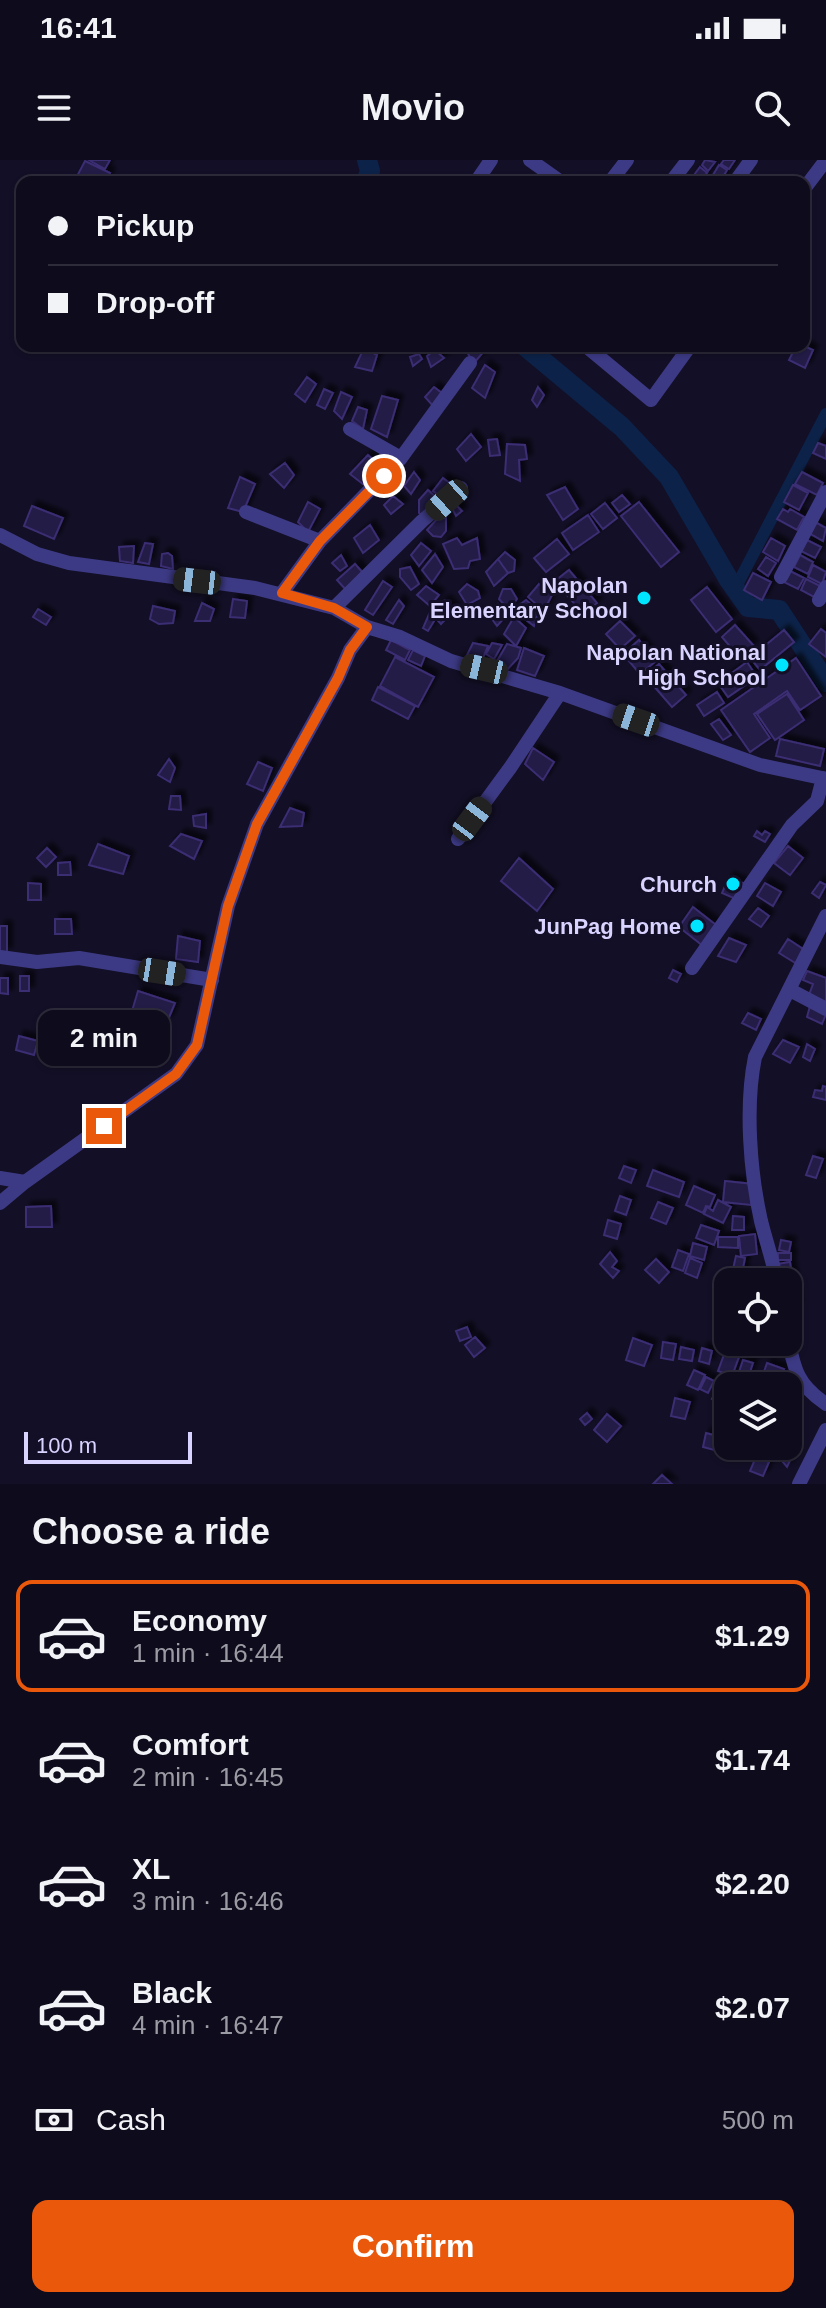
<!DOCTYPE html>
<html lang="en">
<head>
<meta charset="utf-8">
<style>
	body { margin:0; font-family:Helvetica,sans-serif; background:#1c1929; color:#f1f3f6; height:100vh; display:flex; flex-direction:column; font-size:30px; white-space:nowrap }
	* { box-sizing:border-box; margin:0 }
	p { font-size:26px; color:#9b9ba3 }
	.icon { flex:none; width:44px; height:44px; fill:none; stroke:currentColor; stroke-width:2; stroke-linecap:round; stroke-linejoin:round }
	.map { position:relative; height:1324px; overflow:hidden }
	.details { display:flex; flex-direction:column; background:#0e0b1c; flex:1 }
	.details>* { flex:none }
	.top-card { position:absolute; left:16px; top:16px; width:794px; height:176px; border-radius:16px; box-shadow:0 2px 6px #0004,0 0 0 2px #2e2b3b; display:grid; align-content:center; height:176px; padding:0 32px; background:#0e0b1c }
	.fabs { position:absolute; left:714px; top:1108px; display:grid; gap:16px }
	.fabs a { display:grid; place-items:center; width:88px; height:88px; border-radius:16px; background:#0e0b1c; box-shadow:0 2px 6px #0004,0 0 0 2px #2e2b3b; font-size:40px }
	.scale { position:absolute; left:24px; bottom:20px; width:168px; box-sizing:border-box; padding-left:8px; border:4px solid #d9d4ff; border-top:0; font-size:22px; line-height:28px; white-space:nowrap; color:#d9d4ff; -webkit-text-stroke:6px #130f26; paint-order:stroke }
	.end { position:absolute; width:36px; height:36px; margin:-18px; border:10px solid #ea580c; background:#fff; box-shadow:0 0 0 4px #fff }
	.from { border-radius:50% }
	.bubble { position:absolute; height:56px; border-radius:16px; background:#0e0b1c; box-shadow:0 2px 6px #0004,0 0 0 2px #2e2b3b; font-size:26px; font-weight:700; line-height:56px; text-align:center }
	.car { position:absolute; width:24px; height:48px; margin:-24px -12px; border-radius:10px; box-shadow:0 0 6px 2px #0007; background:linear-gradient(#222 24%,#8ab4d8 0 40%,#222 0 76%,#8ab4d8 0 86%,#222 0) }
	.top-card b { display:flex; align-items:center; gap:28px; height:76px; font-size:30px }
	.top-card b+b { border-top:2px solid #2e2b3b }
	.top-card i { width:20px; height:20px; background:#f1f3f6 }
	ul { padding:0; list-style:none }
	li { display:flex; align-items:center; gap:24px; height:112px; margin:0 16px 12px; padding:0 16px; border:4px solid transparent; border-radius:16px }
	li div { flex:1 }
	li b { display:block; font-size:30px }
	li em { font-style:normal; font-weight:700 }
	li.active { border-color:#ea580c }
	li>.icon { width:72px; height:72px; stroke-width:1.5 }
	h2 { padding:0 32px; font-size:36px; line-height:96px }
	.pay { display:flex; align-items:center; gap:20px; height:88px; padding:0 32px; font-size:30px }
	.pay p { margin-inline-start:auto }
	.action { display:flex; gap:16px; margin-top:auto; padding:16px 32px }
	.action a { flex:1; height:92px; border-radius:16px; background:#ea580c; color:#fff; font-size:32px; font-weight:700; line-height:92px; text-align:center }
	.status { display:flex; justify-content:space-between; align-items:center; height:56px; padding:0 40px; background:#0e0b1c; direction:ltr }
	.status svg { height:22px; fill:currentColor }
	header { display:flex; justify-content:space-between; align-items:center; height:104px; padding:0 32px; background:#0e0b1c; font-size:36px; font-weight:700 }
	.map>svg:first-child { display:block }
</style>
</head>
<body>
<div class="status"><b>16:41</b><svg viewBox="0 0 49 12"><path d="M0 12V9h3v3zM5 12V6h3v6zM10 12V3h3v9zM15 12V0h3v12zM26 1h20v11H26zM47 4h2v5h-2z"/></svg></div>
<header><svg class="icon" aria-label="menu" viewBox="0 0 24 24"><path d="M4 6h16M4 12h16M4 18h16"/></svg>Movio<svg class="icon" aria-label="search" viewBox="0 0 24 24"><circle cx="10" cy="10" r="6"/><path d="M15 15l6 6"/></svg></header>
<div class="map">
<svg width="826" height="1324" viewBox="0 0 826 1324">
	<defs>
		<filter id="shadow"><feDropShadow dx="5" dy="-5" stdDeviation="2" flood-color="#0009"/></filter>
	</defs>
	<rect width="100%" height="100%" fill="#130f26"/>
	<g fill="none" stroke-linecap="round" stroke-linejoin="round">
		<path stroke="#0c2248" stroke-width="12" d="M735,429L826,254"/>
		<path stroke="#0c2248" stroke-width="20" d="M366,22L370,11L367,0
			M525,186L622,267L669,317L729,420L748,447L779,450L826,522"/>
	</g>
	<path fill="#241b47" stroke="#3b2d73" stroke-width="2" filter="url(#shadow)" d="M89,0H110L105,9Z
		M705,0L715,2L708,11L702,5Z
		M724,0H735L729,9L721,4Z
		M85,1L110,13L105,22L75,20Z
		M719,5L727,10L721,20L713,15Z
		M700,7L707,13L701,21L694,15Z
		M470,186H482L486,189L474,203L465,189Z
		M796,186H804L813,190L805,208L789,200Z
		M364,188L377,195L372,211L355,207Z
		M435,190L444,198L431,207L427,196Z
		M419,194L422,199L413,206L410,197Z
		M485,205L495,212L485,238L472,228Z
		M307,217L316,224L305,242L295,234Z
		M434,227L442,233L434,247L425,237Z
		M538,227L544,235L537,247L532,240Z
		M324,229L333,233L325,249L317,245Z
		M341,232L352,237L342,259L334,251Z
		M382,236L398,240L387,277L371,269Z
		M358,247L367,250L363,269L352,261Z
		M471,274L481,287L466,301L457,289Z
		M497,279L500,295L490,296L488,280Z
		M818,283L826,286V299L813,293Z
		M507,284L525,285L527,299L519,300L520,321L505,314Z
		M368,295L382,308L364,325L350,314Z
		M285,303L294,315L284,328L270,314Z
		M414,312L420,320L411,334L404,326Z
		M802,312L823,323L817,335L795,324Z
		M240,317L255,324L243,352L228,348Z
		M443,318L455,327L445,340L433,331Z
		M793,325L808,333L799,350L784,342Z
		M565,327L578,349L563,360L547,335Z
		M428,330L439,340L424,356L419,353V340Z
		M622,335L630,344L619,352L612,343Z
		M393,336L403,344L391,354L384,345Z
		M308,342L320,349L308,372L298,362Z
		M639,342L679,392L661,407L621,356Z
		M605,343L617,358L603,369L591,354Z
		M455,344L462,351L456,356L452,348Z
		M32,346L63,358L54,379L24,366Z
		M783,349L788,352L790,349L804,357L797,370L777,359Z
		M588,355L599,372L573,390L562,373Z
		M438,358H446V371L441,377L433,376L427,370Z
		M815,362L826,368L823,381L809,373Z
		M370,365L379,380L363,393L354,378Z
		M457,378L462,385L477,378L480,399L470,401L468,408L454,409L443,384Z
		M771,378L785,386L778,401L763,392Z
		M557,379L569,394L546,412L534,398Z
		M807,380L821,387L815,398L801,391Z
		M145,383L153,384L149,404L138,402Z
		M421,383L431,391L419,406L411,395Z
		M134,386L133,403L120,401L119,387Z
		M505,392L515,400L514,411L508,413L498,399Z
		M168,393L172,396L173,409L161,406L162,394Z
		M435,394L443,407L432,423L422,410Z
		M341,395L347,406L340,411L332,403Z
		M800,395L813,402L808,414L794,407Z
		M766,397L776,403L768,416L758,409Z
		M498,399L508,413L494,426L486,412Z
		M355,404L365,415L347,431L337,420Z
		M813,405L826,412L822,424L808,417Z
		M410,407L419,424L411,430L400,417V409Z
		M569,410L597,443L583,454L555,421Z
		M790,411L804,418L798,429L784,422Z
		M753,413L771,422L762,440L744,430Z
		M806,419L820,426L814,437L801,430Z
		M383,421L392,427L373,455L365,450Z
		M467,424L478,431L480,438L467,445L459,432Z
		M539,424L552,435L544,451L528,437Z
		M426,426L439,435L430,446L417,435Z
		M707,427L732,459L716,472L691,440Z
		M503,429H511L517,439L509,450L499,439Z
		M233,439L247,441L245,458L230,457Z
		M399,440L404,446L393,464L386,460Z
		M445,440L455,449L441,464L430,452Z
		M526,440L541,453L536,458L534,466L517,453L518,446Z
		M202,443L214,449L210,461H195Z
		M498,444L507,455L497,466L489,455Z
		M153,446L175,451L173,463L159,464L150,459Z
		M38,449L51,457L46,465L33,457Z
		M430,452L436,458L428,471L423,468Z
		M514,457L526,468L516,486L504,474Z
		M620,461L635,476L620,489L606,474Z
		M735,465L753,485L739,497L722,477Z
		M821,469L826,473V497L809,484Z
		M784,470L794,482L760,510L750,498Z
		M391,480L410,490L405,500L386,490Z
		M639,480L656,501L640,514L623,494Z
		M473,483L488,486L480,505L466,497Z
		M492,483L502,485L494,499L486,494Z
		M507,484L521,488L518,498L506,511L496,503Z
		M524,488L544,496L535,516L517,510Z
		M413,490L425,496L421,506L408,500Z
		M395,497L434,517L418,547L380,526Z
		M796,498L821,536L800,550L787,531L754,554L770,578L750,592L721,550Z
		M747,502L757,517L728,537L718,523Z
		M659,504L686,535L672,547L645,516Z
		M378,527L415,546L408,559L372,540Z
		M717,532L724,543L704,556L697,545Z
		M787,534L804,560L775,580L757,554Z
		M719,559L731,575L723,580L711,564Z
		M780,579L824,589L820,606L776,596Z
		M533,588L554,602L543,620L525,604Z
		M169,599L175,608L170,622L158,615Z
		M258,602L272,608L263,631L247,624Z
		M171,636H180L181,650L169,649Z
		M290,648L304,653L302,666L280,667Z
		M206,654V668L194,666L193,656Z
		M757,671L762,675L765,671L770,674L765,682L754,676Z
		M181,674L202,681L194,699L170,686Z
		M98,684L129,696L123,714L89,705Z
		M788,686L803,698L790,715L774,703Z
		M47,688L56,697L46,707L37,698Z
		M519,698L553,729L537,751L501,721Z
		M70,702L71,715H58V703Z
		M729,717L745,724L738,740L722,733Z
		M820,722L826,725L819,738L812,733Z
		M28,723L41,724V740H28Z
		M765,723L781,732L773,746L757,736Z
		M693,747L716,765L703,786L679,767Z
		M758,748L769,756L761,767L749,759Z
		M55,759H71L72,774H55Z
		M0,766H7V792H0Z
		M178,776L200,781L198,802L176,799Z
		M729,778L746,785L736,802L718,796Z
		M788,779L803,789L797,804L779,793Z
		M673,810L681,814L677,822L669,818Z
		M807,811L826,818V842L809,835L813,824L803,820Z
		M20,816H29V831H20Z
		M0,818H8V834L0,833Z
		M138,831L175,843L168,860L132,851Z
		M810,846L826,854L822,864L807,857Z
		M748,853L761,859L756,870L742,863Z
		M19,876L38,881L34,895L16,890Z
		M783,880L799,887L790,903L773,894Z
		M807,884L815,889L810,901L803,897Z
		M823,926L826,927V940L813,937L815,930L822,931Z
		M813,996L823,999L816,1018L806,1015Z
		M624,1006L636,1010L631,1023L619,1018Z
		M653,1010L684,1022L679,1037L647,1026Z
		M725,1021L753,1024L751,1045L723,1042Z
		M694,1026L715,1035L710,1047L706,1046L703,1053L686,1045Z
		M620,1036L631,1040L626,1055L615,1051Z
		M718,1040L731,1047L723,1063L704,1054L707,1047L713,1051Z
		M658,1042L673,1048L666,1064L651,1058Z
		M51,1046L52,1067H26V1047Z
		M733,1056L744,1057V1070H732Z
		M608,1060L621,1064L617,1079L604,1075Z
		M701,1065L719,1071L714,1085L696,1078Z
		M755,1074L757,1094L741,1096L739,1076Z
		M718,1077H738V1088L718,1087Z
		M781,1080L791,1082L789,1092L779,1090Z
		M693,1083L707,1087L704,1100L690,1096Z
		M678,1090L689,1094L683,1111L672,1107Z
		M610,1092L617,1101L612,1107L619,1111L613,1118L600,1104Z
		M778,1093H791V1100H778Z
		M736,1096L745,1098L742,1113L753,1115L752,1122H730Z
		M690,1098L702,1103L697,1118L685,1113Z
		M656,1099L669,1112L659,1123L645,1110Z
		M790,1102L797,1146L788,1148V1122H780L777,1104Z
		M728,1161V1182H737L733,1188L717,1178Z
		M467,1167L471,1177L460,1181L456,1171Z
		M475,1177L485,1188L474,1197L465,1185Z
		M633,1178L652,1185L644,1206L626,1200Z
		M663,1182L676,1184L673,1200L661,1198Z
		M769,1182H780V1193H769Z
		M681,1187L694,1190L692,1201L679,1199Z
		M702,1188L712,1191L709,1204L699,1201Z
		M725,1192L739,1197L732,1216L718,1211Z
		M743,1200L753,1203L749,1215L739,1212Z
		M767,1203L784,1209L778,1226H759Z
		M694,1210L705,1215L698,1230L687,1225Z
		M706,1217L714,1221L708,1233L700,1229Z
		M720,1221L731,1225L728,1226L723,1243L712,1239Z
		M675,1238L690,1242L685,1259L671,1256Z
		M587,1253L592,1259L585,1265L580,1259Z
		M607,1254L621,1266L607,1282L594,1270Z
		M706,1273L725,1278L722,1292L703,1287Z
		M728,1280V1286H746L742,1296L724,1289Z
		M761,1286H787L783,1291Z
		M787,1288L792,1296L787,1307L777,1295Z
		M756,1297L769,1302L763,1316L750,1311Z
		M662,1315L672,1324H653Z"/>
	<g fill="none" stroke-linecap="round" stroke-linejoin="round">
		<path stroke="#3d3a85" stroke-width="14" d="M530,0L561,22
			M476,22L491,0
			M610,22L627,0
			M671,22L688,0
			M735,22L751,0
			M804,29L826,0
			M586,186L651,240L690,186
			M350,269L401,298
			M246,352L320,381
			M0,375L37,394L69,403L255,428L334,448L367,467L400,477L451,501L560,533L760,605L826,619
			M781,417L826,332
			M282,433L320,381L401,298L470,203
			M819,440L826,427
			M334,448L422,361L461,328
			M458,679L510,608L560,533
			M0,797L37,802L79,798L212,820
			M692,808L792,665L817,641L823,618
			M790,830L826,849
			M0,1018L25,1022
			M0,1043L25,1022L176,914L197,885L228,746L257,664L338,518L350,490L367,467
			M777,1122C773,1101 766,1081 761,1061C750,1012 745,946 755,897L826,756
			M788,1178C794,1210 798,1225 826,1244
			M799,1324L826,1270"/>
	</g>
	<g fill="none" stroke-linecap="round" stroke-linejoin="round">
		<path stroke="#ea580c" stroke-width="10" d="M104,966L176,914L197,885L228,746L257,664L338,518L350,490L367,467L334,448L282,433L320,381L384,316"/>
	</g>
	<g fill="#00e5ff" stroke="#130f26" stroke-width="3">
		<circle cx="644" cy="438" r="8"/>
		<circle cx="782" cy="505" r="8"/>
		<circle cx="733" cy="724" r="8"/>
		<circle cx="697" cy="766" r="8"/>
	</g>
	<g text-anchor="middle" stroke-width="6" stroke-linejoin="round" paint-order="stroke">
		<g font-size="22" font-weight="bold" fill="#d9d4ff" stroke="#130f26" text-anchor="end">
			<text x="628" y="433">Napolan<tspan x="628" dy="25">Elementary School</tspan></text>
			<text x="766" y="500">Napolan National<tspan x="766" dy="25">High School</tspan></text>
			<text x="717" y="732">Church</text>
			<text x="681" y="774">JunPag Home</text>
		</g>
	</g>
</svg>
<div class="fabs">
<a><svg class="icon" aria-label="locate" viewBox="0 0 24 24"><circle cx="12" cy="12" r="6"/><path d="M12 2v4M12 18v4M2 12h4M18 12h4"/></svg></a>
<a><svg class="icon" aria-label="layers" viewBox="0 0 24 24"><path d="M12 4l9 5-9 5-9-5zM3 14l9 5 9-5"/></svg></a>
</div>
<div class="scale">100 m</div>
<i class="end from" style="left:384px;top:316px"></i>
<i class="end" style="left:104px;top:966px"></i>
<div class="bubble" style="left:38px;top:850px;width:132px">2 min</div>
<i class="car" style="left:447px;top:340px;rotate:228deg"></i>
<i class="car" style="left:197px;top:421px;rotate:277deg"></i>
<i class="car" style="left:484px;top:509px;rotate:283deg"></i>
<i class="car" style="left:636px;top:560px;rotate:289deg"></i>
<i class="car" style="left:472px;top:659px;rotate:37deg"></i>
<i class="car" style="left:162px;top:812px;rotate:99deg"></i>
<div class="top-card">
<b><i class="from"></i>Pickup</b>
<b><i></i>Drop-off</b>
</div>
</div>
<section class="details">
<h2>Choose a ride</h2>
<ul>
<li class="active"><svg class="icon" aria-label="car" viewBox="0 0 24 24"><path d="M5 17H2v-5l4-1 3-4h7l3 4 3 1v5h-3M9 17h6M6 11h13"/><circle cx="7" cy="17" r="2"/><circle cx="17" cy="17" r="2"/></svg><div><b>Economy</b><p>1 min · 16:44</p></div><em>$1.29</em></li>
<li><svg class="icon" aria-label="car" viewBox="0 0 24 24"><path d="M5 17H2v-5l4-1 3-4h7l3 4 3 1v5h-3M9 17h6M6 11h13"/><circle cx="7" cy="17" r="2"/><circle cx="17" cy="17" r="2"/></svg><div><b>Comfort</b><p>2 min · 16:45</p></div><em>$1.74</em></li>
<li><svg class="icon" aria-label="car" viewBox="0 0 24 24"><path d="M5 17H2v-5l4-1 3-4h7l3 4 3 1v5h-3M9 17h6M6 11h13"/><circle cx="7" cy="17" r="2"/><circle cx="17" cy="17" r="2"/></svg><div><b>XL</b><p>3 min · 16:46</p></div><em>$2.20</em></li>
<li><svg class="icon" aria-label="car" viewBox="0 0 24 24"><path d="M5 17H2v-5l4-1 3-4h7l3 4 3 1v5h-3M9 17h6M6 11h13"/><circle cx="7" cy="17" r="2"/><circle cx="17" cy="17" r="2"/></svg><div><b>Black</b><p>4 min · 16:47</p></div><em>$2.07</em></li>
</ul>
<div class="pay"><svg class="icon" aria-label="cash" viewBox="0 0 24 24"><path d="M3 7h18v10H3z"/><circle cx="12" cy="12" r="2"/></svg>Cash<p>500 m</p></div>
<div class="action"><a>Confirm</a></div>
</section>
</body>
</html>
